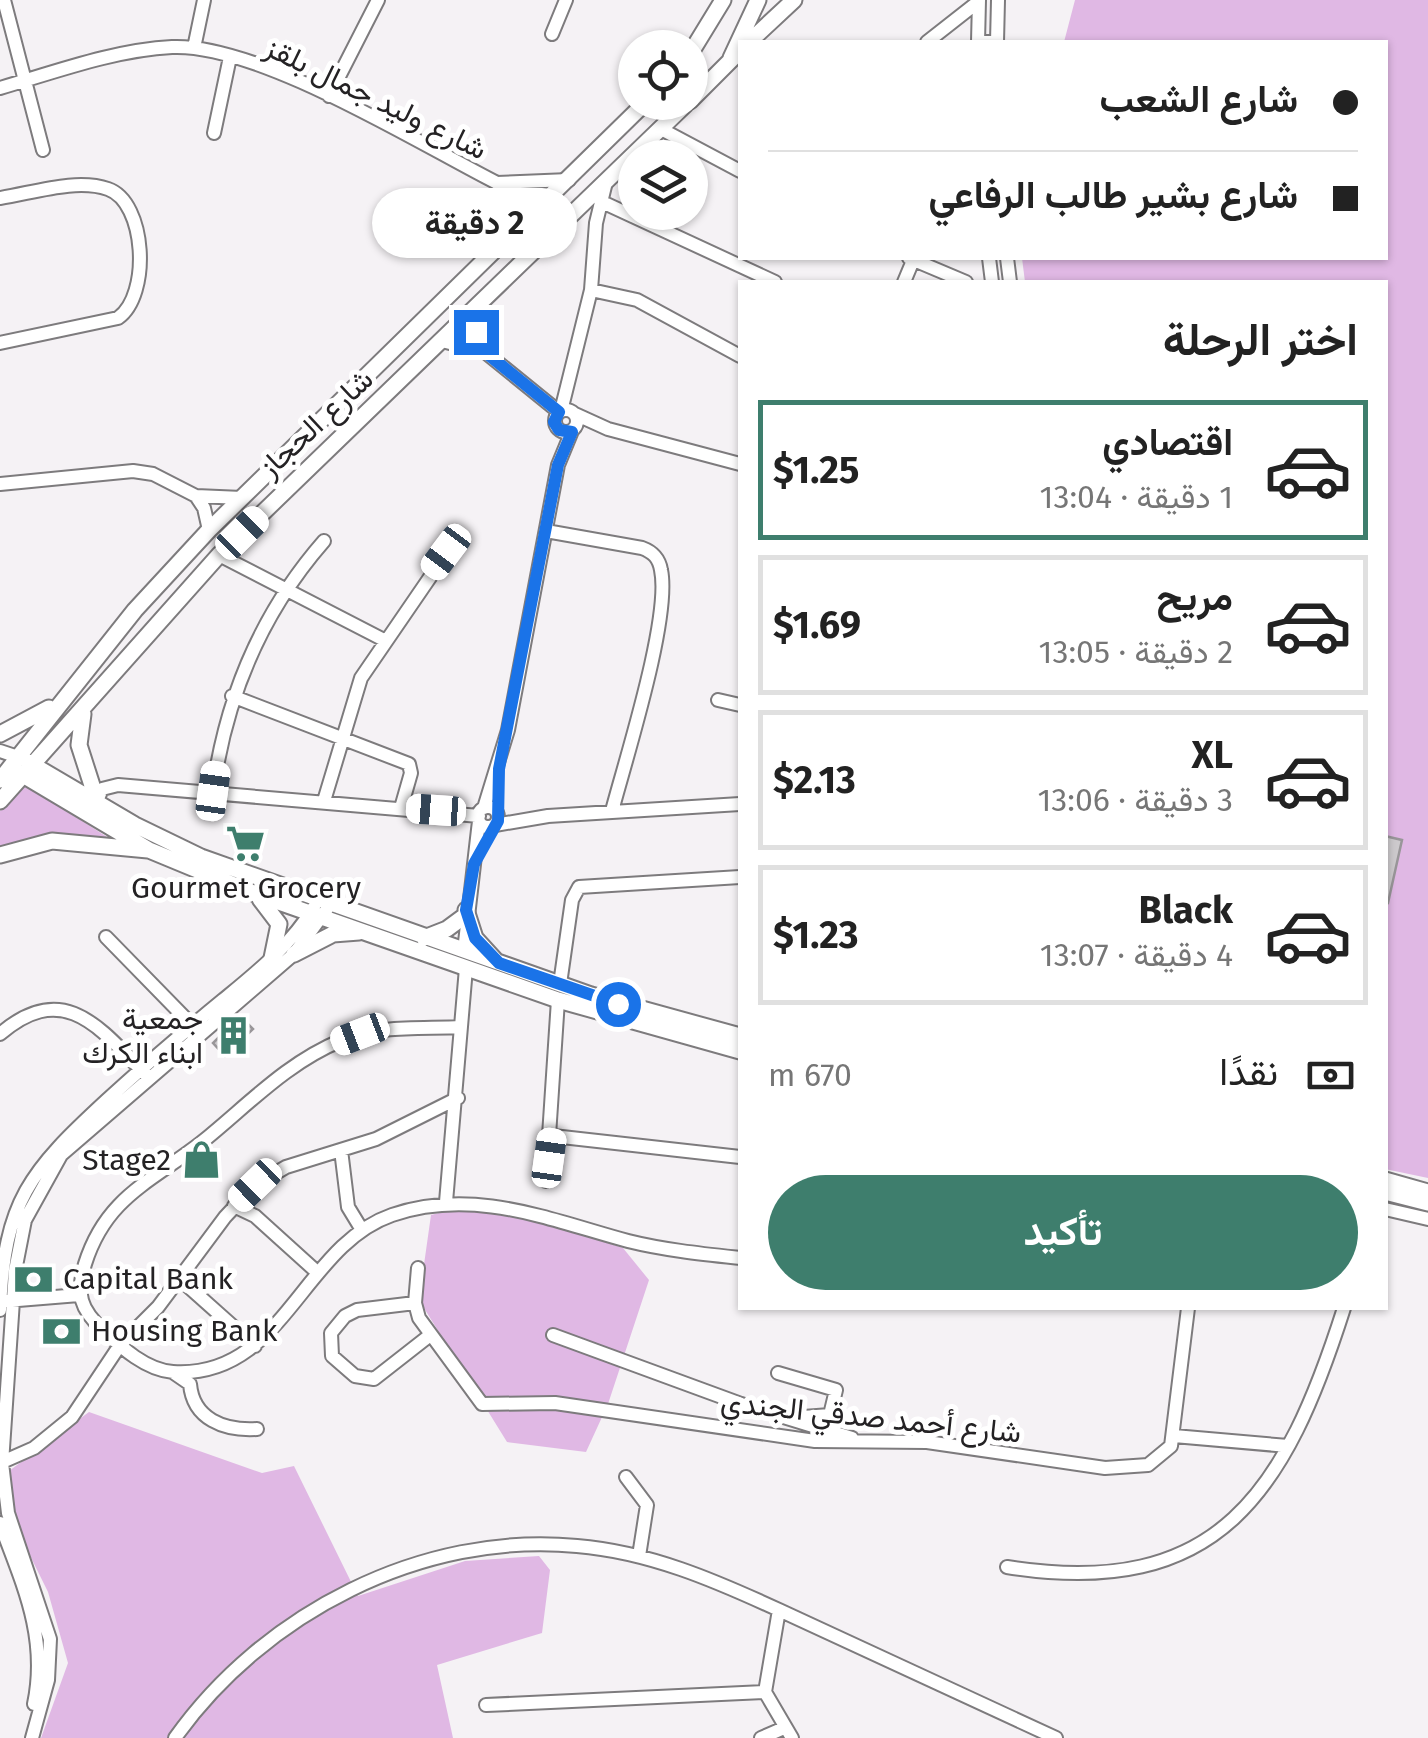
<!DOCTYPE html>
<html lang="ar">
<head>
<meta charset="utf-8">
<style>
	body { margin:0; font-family:"Fira Sans",Vazirmatn,sans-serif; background:#f6f6f6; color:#222; direction:rtl; height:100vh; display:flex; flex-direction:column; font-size:38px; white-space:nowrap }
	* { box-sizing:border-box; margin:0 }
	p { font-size:32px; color:#767676 }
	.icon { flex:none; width:55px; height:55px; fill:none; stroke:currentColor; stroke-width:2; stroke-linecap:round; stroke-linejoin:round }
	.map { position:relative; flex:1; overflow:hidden; direction:ltr }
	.details { position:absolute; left:738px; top:280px; width:650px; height:1030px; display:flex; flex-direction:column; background:#fff; border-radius:0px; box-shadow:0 2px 8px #0004; direction:rtl }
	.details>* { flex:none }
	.banner { position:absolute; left:738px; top:40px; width:650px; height:220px; border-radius:0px; box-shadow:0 2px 8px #0004; direction:rtl; display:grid; align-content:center; height:220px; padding:0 30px; background:#fff }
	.fabs { position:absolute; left:618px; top:30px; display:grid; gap:20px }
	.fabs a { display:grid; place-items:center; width:90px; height:90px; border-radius:50%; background:#fff; box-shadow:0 2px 8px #0004; font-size:50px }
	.end { position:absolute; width:45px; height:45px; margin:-22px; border:12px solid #1a73e8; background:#fff; box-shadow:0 0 0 5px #fff }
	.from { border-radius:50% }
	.bubble { position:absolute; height:70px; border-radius:35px; background:#fff; box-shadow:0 2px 8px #0004; font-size:32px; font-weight:700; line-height:70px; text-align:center; direction:rtl }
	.car { position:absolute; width:30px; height:60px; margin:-30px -15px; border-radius:12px; box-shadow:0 0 8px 2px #0007; background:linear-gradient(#fff 24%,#345 0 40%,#fff 0 76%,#345 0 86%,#fff 0) }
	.banner b { display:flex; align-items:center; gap:35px; height:95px; font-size:38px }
	.banner b+b { border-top:2px solid #e0e0e0 }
	.banner i { width:25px; height:25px; background:#222 }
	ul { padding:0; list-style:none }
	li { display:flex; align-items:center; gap:30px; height:140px; margin:0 20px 15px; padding:0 10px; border:5px solid #e0e0e0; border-radius:0px }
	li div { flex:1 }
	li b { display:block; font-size:38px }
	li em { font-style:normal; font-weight:700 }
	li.current { border-color:#3e7e6d }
	li>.icon { width:90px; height:90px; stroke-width:1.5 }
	h2 { padding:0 30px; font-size:45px; line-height:120px }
	.pay { display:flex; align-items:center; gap:25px; height:110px; padding:0 30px; font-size:38px }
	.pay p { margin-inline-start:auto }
	.action { display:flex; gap:20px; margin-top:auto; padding:20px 30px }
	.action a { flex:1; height:115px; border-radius:60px; background:#3e7e6d; color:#fff; font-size:40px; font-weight:700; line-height:115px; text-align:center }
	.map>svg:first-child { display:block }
</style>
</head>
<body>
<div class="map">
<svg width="1428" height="1738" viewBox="0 0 1428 1738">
	<rect width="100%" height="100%" fill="#f5f2f5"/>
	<path fill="#e0b8e4" d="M1075,0H1428V1178L1385,1169V282H1025L1022,258H1385V42H1064Z
		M24,784L115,842L55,832L0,846V811Z
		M458,1208L517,1213L623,1248L649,1280L608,1404L586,1452L507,1442L419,1300L431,1215Z
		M89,1412L262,1473L294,1466L358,1596L465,1561L539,1556L550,1570L542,1633L437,1665L453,1738H41L68,1663L48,1592L7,1509L9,1471Z"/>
	<path fill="#cdcacd" stroke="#999699" stroke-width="2.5" d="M1385,836L1402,840L1388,903L1385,902Z
		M240,1016L253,1029L225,1056L213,1043Z"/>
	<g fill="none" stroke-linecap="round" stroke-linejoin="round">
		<defs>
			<path id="minor" d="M4,0L43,150
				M552,34L566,0
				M927,42L978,2
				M978,42L979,0
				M983,42H997L998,0
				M194,48L204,0
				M0,88C55,72 114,50 172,47C258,43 418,143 497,183L514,205V232
				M329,96L378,0
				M661,129L740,171
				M214,133L230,57
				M497,183L569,180
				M0,198C33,193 76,178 108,189C146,202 151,295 118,318L0,343
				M600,201L775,282
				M909,258L966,282
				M989,258L992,282
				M1007,258L1010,282
				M904,282L914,258
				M591,290L637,300L740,356
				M474,310L475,328L485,352
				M442,341L485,352L559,412
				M555 421a11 11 0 1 1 22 0a11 11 0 1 1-22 0Z
				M561,411L591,290L596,223L605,186
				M575,414L608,429L740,464
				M0,484L133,471L153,474L196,496L242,498
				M196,496L204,508L209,530
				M546,531L642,548C653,552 659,558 661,570C671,617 626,758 612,811
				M219,555L384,640
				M232,696L409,764L411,773L401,808
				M718,700L740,705
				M0,751L18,757
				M213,791C226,697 261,613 324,541
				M97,801L102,789L118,785L479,816
				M324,801L361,678L459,535
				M478 817a10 10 0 1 1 20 0a10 10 0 1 1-20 0Z
				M484,808L508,730L558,465L572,431
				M495,825L548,816L740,804
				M106,937L192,1025
				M464,951L479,821
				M560,984L572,900L579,887L740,877
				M461,1027C421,1029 379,1025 342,1040C286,1063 248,1105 202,1142C151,1182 106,1197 85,1264C76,1294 80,1309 103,1330C122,1348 146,1370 173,1372C283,1379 302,1246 392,1215C474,1187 550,1220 628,1241C664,1250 703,1254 740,1258
				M0,1034C64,979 100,1028 146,1075
				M553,1136L740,1157
				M341,1150L348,1207L362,1230
				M546,1181L558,1000
				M446,1202L466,968
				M234,1206L255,1216L318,1273
				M1385,1209L1428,1219
				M418,1268L415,1303L419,1318L482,1404L555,1403L815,1441L927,1442L1105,1468L1148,1465L1171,1446L1188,1308
				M181,1280L255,1346
				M6,1301L79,1295
				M415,1303L357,1310L345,1316L331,1333L332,1356L355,1376L374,1379L429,1336
				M0,1310C4,1201 30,1171 107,1100C145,1065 184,1032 223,1000C257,972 291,945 314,907
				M553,1335L741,1404L852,1438
				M174,1373L190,1384C193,1419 224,1431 257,1429
				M778,1373L836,1390L830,1415L790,1418
				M1174,1436L1288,1446
				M0,1463L34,1448L72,1417L120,1345L158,1307L225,1217L255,1185L286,1167L376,1139L458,1098
				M626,1477L647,1505L639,1556
				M0,1523C23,1585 48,1637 34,1704
				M1007,1567C1220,1601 1286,1490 1344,1308
				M779,1610L1056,1738
				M486,1705L765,1692
				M32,1738L48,1680L50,1639L8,1513L2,1463L15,1271L25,1220L61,1155L294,954L327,909
				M175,1738C263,1614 422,1531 577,1546C649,1552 714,1580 779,1610L765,1692L792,1738
				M761,1738L784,1728"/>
			<path id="major" d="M749,42L794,0
				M690,54L723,0
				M731,58L758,0
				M690,101L740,51
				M83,714L79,745L97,801
				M0,734L49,708
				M28,762L135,825L201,857L591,995L740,1036
				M18,772L149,850L253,893L558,1000L740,1051
				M0,780L135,610L209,530L646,102
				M0,801L219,555L688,102
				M0,855L52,841L148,850
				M260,899L279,924L272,958
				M466,910L475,938L496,961
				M424,938L447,929L466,915
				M294,954L333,934L359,932
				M1385,1180L1428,1192
				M1385,1192L1428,1203"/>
		</defs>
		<use href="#minor" stroke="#7d7b7d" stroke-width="16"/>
		<use href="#major" stroke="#7d7b7d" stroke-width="19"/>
		<use href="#minor" stroke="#fff" stroke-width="12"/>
		<use href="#major" stroke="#fff" stroke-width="15"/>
	</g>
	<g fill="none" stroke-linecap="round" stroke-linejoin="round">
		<path stroke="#1a73e8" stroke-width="12" d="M476,332L485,352L559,412L554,422L559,430L572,432L558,465L499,769L498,821L474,864L466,910L475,938L499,963L618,1004"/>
	</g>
	<defs>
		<symbol id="supermarket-bare" viewBox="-9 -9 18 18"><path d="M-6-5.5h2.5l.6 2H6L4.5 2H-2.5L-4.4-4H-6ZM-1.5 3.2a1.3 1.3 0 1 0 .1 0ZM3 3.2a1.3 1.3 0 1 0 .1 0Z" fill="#3e7e6d" stroke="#fff" stroke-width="2.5" paint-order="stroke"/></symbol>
		<symbol id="building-bare" viewBox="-9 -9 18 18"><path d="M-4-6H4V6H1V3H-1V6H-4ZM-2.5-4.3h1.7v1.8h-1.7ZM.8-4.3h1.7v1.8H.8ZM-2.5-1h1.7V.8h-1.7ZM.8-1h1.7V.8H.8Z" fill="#3e7e6d" stroke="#fff" stroke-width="2.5" paint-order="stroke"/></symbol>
		<symbol id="shop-bare" viewBox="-9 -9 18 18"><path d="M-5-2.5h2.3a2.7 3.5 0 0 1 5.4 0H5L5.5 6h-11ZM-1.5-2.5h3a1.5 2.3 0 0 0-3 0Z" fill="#3e7e6d" stroke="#fff" stroke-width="2.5" paint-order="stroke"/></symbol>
		<symbol id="bank-bare" viewBox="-9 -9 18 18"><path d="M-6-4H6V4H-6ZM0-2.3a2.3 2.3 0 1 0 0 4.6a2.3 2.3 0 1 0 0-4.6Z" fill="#3e7e6d" stroke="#fff" stroke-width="2.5" paint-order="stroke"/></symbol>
	</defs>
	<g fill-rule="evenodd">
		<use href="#supermarket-bare" x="218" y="816" width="55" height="55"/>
		<use href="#building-bare" x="206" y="1008" width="55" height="55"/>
		<use href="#shop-bare" x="174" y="1132" width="55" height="55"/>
		<use href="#bank-bare" x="6" y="1252" width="55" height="55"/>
		<use href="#bank-bare" x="34" y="1304" width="55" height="55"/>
	</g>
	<g text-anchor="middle" stroke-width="10" stroke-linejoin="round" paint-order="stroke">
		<g font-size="30" fill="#242224" stroke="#fff">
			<text transform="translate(376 98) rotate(26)" y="10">شارع وليد جمال بلقز</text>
			<text transform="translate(316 423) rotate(-43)" y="10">شارع الحجاز</text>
			<text transform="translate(871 1417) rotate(6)" y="10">شارع أحمد صدقي الجندي</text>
		</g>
		<g font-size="30" fill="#242224" stroke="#fff" text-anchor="end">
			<text x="246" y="898" text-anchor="middle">Gourmet Grocery</text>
			<text x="203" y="1029">جمعية<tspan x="203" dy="34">ابناء الكرك</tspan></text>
			<text x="171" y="1170">Stage2</text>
			<text x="63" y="1289" text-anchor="start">Capital Bank</text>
			<text x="91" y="1341" text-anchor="start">Housing Bank</text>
		</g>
	</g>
</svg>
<div class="fabs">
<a><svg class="icon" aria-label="locate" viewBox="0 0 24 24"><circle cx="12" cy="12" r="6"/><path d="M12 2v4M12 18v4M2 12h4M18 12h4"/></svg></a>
<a><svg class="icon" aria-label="layers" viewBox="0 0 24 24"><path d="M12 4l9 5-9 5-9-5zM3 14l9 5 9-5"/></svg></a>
</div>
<i class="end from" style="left:618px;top:1004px"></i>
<i class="end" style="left:476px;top:332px"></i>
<div class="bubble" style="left:372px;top:188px;width:205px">2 دقيقة</div>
<i class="car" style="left:242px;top:533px;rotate:45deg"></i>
<i class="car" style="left:446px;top:552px;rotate:217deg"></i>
<i class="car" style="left:213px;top:791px;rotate:8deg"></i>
<i class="car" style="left:436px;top:810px;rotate:274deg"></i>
<i class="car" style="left:360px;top:1034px;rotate:249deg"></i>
<i class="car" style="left:549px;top:1158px;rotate:8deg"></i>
<i class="car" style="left:255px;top:1185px;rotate:226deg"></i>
<div class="banner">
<b><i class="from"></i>شارع الشعب</b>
<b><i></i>شارع بشير طالب الرفاعي</b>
</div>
<section class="details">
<h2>اختر الرحلة</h2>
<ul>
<li class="current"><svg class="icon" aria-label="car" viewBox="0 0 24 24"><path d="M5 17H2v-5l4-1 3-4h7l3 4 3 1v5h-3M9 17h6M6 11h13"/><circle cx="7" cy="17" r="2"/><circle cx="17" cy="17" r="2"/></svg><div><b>اقتصادي</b><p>1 دقيقة · 13:04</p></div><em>$1.25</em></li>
<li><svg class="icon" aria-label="car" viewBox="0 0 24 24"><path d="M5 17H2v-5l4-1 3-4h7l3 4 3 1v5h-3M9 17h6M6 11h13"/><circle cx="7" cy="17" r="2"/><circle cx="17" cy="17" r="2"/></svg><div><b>مريح</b><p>2 دقيقة · 13:05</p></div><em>$1.69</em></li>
<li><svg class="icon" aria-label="car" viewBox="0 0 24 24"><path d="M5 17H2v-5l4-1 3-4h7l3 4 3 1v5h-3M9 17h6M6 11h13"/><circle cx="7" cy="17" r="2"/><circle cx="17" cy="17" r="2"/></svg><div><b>XL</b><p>3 دقيقة · 13:06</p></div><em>$2.13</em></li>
<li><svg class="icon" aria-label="car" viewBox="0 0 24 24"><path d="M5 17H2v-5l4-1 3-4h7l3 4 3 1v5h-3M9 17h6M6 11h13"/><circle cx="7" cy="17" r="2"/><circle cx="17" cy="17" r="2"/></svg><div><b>Black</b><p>4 دقيقة · 13:07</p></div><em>$1.23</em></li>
</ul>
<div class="pay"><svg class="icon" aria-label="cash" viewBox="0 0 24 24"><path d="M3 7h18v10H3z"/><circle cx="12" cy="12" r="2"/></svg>نقدًا<p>670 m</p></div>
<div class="action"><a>تأكيد</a></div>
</section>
</div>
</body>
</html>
